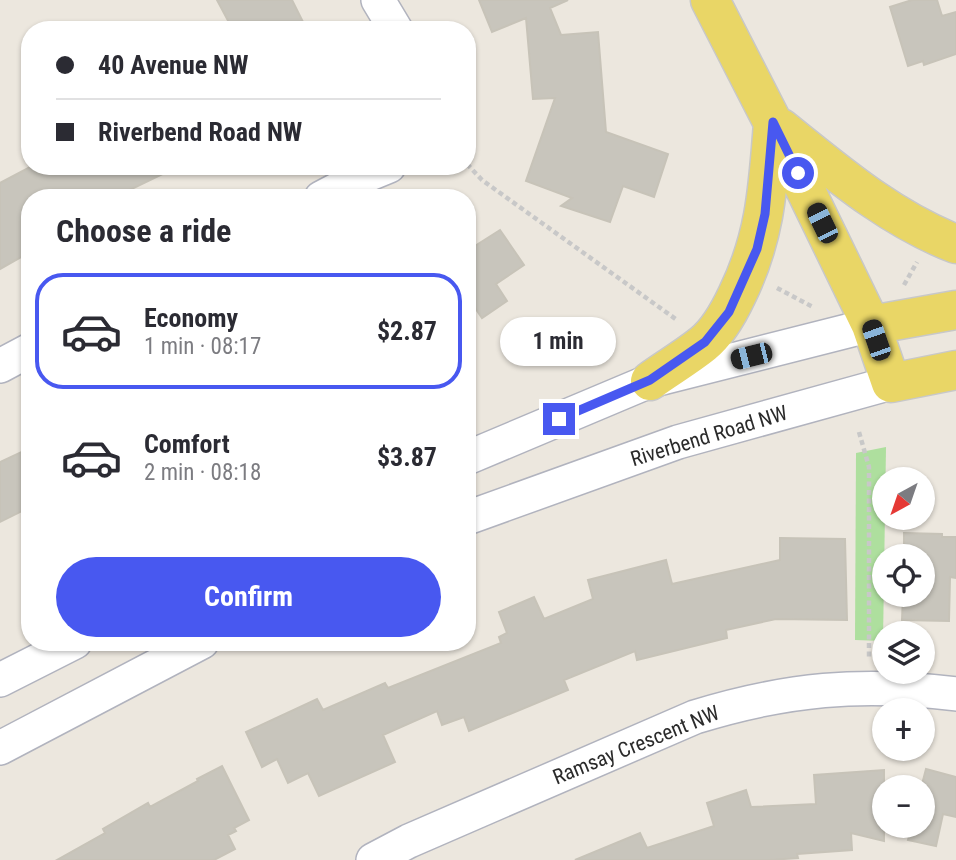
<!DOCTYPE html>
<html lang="en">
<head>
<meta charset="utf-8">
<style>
	body { margin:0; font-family:"Roboto Condensed",sans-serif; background:#f2f2f3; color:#2b2b33; height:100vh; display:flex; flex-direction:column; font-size:26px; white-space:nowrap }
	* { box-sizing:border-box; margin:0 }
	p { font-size:23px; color:#7c7c81 }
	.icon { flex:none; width:38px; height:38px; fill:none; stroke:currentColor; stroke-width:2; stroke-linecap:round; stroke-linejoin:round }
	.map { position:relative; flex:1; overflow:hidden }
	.details { position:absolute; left:21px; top:189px; width:455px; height:462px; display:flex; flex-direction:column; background:#fff; border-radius:28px; box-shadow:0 2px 5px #0004 }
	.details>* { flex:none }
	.hud { position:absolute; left:21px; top:21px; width:455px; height:154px; border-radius:28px; box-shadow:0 2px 5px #0004; display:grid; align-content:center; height:154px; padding:0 35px; background:#fff }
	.needle { width:46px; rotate:220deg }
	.buttons { position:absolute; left:872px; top:467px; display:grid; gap:14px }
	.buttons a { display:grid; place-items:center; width:63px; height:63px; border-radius:50%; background:#fff; box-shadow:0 2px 5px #0004; font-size:35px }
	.end { position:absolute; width:32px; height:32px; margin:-16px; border:9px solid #4858f0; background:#fff; box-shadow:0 0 0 4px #fff }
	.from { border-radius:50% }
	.bubble { position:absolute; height:49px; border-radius:24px; background:#fff; box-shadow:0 2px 5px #0004; font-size:23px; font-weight:700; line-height:49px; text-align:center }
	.car { position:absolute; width:21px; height:42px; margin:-21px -10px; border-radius:9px; box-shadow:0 0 5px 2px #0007; background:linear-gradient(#222 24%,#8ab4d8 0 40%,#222 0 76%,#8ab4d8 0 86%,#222 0) }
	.hud b { display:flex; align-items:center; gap:24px; height:66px; font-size:26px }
	.hud b+b { border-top:2px solid #e1e1e2 }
	.hud i { width:18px; height:18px; background:#2b2b33 }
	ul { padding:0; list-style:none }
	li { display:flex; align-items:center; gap:21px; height:116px; margin:0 14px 10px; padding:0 21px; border:4px solid transparent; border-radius:28px }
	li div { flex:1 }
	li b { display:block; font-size:26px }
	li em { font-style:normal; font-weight:700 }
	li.selected { border-color:#4858f0 }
	li>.icon { width:63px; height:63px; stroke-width:1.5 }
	h2 { padding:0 35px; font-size:32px; line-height:84px }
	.cta { display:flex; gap:14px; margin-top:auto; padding:14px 35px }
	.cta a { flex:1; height:80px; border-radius:42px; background:#4858f0; color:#fff; font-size:28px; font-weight:700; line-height:80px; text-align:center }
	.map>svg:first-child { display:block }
</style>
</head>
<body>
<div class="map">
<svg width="956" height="860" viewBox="0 0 956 860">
	<rect width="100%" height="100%" fill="#ece7de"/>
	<path fill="#aedf9e" d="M886,447L883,641L855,640L856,453Z"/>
	<path fill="#c8c5bc" stroke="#c7c3b8" stroke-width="2" d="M217,0H292L307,30H233Z
		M479,0H568L550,8L561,35L598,32L606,132L668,154L654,197L623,186L610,222L561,206L572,198L526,181L555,98L533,99L526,18L492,32Z
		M912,0H937L942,16L956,12V54L924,65L923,61L908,66L890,7Z
		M32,166H179L113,198H30V252L0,269V183Z
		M500,230L524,265L496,284L507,301L482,318L467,296V251Z
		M30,448V507L0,522V462Z
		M904,533L942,534V537H956V578L950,577L949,621L902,620L903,595H922V556H904Z
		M780,538L845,539L847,620L776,619L726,630L727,638L637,660L635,651L564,680L568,690L469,731L464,717L442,725L437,711L383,735L395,762L319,796L308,773L288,783L277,759L262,767L246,732L317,699L323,710L385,683L388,688L501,643L499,637L507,633L499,612L534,597L544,619L593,599L588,580L666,560L672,584L780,560Z
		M222,766L249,820L234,828L236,831L228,835L235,849L214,860H57L105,833L103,829L148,803L150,807L198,781L197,779Z
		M926,769L956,777V817L943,814L936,846L908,840L912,826H922L921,788Z
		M884,770V841L851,833L852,850L797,854L798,858L770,860H575L640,833L647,848L714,826L707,803L746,790L751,807L816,804L814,775Z"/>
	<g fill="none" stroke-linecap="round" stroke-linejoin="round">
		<defs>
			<path id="minor" d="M378,0L396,30
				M321,198L355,180L389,166
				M0,366L30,350
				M467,458L650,381L871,325
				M467,518L678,442L891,383
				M0,680L75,642
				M0,748L202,642
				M373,860L409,841L695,717C786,689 861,682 956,694"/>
			<path id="major" d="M710,0L773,123L871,325L891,383L956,370
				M781,128C836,172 889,218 956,244
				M871,325L956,310
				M650,381C668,368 687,357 703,344C718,332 729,312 737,295C766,236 768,186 773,123"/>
		</defs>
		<use href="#minor" stroke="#b1b3be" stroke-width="36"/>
		<use href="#major" stroke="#c8c8c8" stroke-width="41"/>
		<path stroke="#c8c8c8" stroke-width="4.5" stroke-dasharray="5 3.5" stroke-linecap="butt" d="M467,164L482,180L677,320
			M904,285L917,262
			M777,288L813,307
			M859,432L869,467V659"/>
		<use href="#minor" stroke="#fff" stroke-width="33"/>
		<use href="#major" stroke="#e9d666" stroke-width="38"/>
	</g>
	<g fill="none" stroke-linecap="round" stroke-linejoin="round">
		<path stroke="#4858f0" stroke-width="9" d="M559,419L650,380L705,342L729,312L757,249L765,214L773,122L798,173"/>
	</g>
	<g text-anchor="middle" stroke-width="5" stroke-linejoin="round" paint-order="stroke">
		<g font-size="21" fill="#2b2b2b" stroke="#fff">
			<text transform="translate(709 436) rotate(-17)" y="7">Riverbend Road NW</text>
			<text transform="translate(636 745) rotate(-22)" y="7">Ramsay Crescent NW</text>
		</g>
	</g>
</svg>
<div class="buttons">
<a><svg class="needle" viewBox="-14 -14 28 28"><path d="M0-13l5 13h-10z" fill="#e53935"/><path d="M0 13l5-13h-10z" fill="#7c7c81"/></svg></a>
<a><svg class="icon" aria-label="locate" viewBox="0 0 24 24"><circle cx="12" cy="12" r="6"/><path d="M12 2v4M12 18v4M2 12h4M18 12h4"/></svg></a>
<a><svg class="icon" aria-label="layers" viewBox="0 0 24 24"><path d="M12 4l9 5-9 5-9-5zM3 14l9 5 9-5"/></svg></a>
<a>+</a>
<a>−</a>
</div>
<i class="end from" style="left:798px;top:173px"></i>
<i class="end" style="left:559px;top:419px"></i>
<div class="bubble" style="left:500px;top:317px;width:116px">1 min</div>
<i class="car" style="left:822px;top:223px;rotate:334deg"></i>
<i class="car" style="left:876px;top:340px;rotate:341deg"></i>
<i class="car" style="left:751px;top:356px;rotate:256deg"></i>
<div class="hud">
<b><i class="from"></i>40 Avenue NW</b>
<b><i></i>Riverbend Road NW</b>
</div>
<section class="details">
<h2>Choose a ride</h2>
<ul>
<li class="selected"><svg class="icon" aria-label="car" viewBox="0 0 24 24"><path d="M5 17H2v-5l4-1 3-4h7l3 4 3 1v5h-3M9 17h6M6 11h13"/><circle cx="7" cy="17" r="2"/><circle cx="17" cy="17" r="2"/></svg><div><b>Economy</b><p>1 min · 08:17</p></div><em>$2.87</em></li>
<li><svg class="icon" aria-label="car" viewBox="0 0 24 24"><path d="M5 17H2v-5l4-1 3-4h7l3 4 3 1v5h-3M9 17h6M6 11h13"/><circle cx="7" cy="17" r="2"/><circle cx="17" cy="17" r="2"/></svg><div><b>Comfort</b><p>2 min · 08:18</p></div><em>$3.87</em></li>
</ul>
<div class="cta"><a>Confirm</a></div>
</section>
</div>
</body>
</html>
